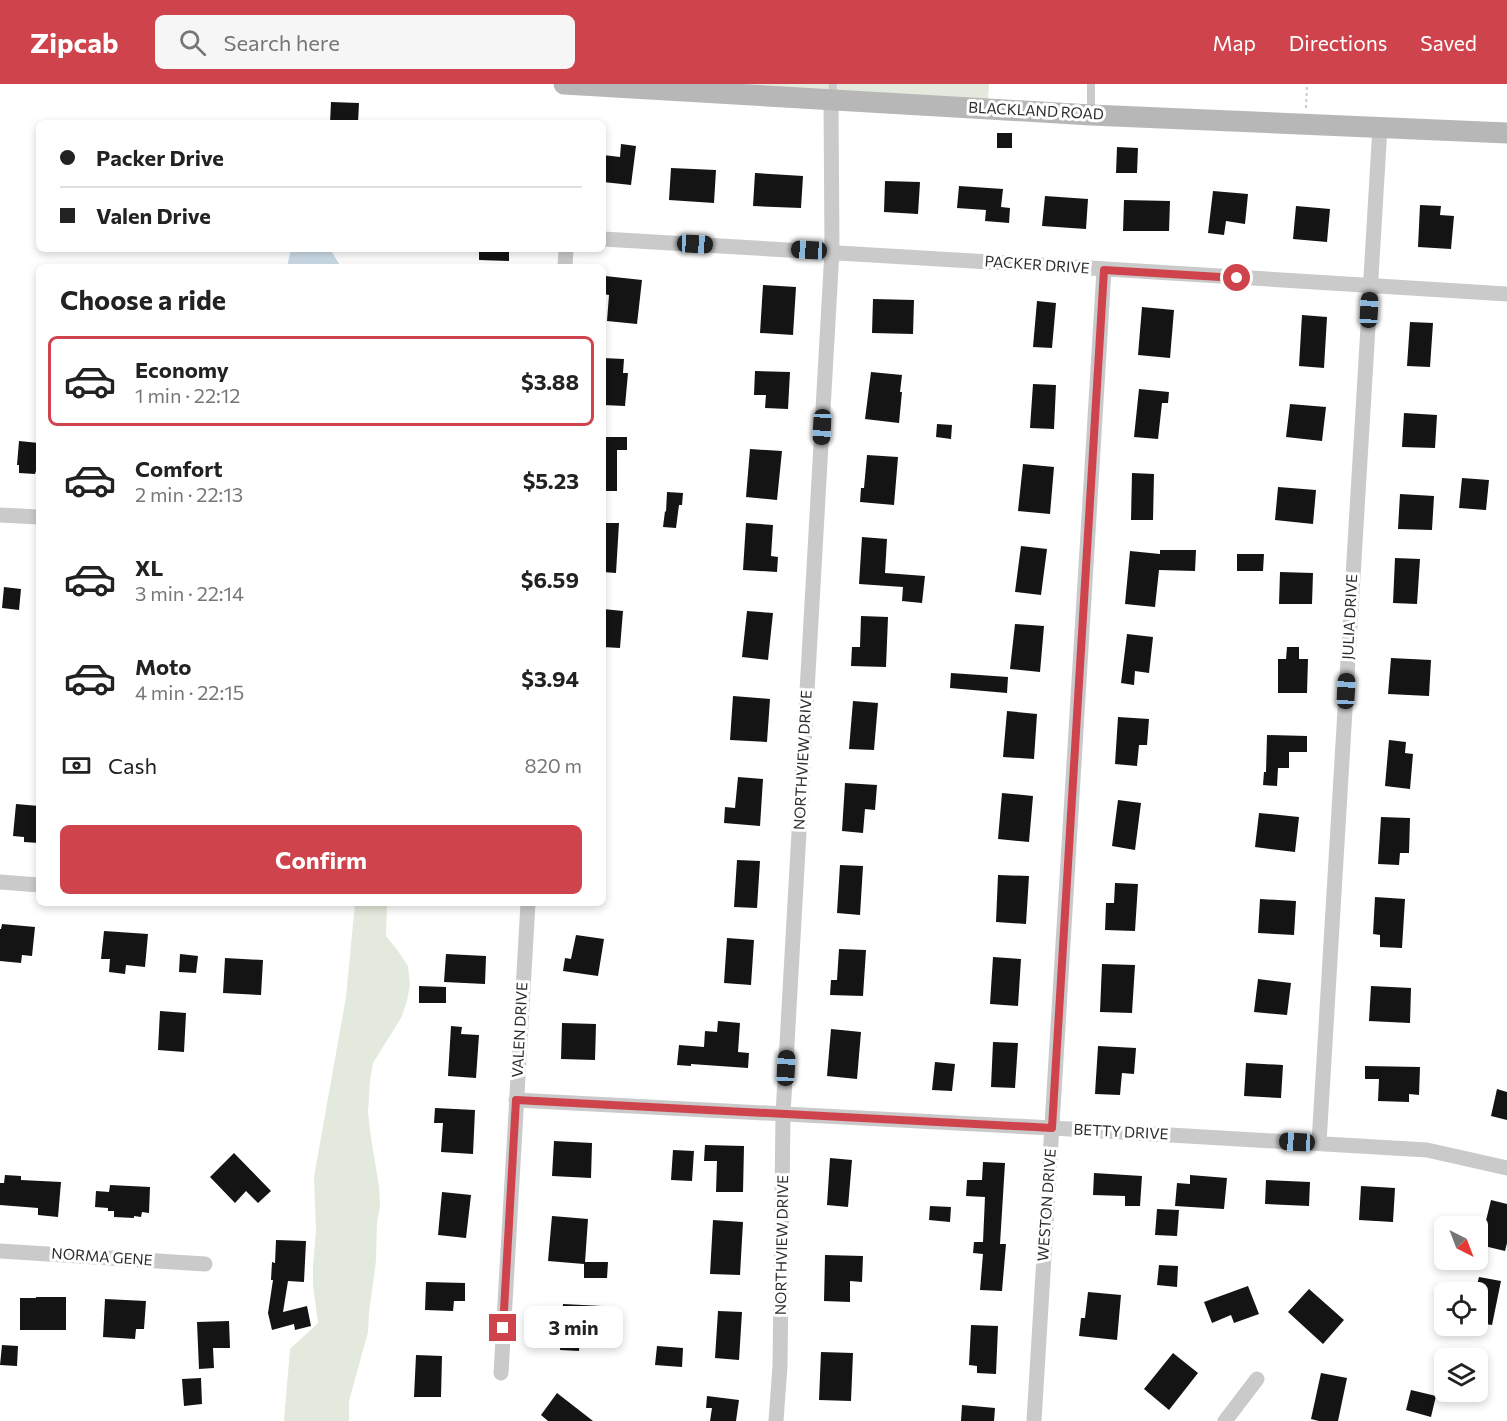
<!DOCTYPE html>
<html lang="en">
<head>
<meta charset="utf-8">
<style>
	body { margin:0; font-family:Commissioner,sans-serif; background:#f6f6f6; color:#222; height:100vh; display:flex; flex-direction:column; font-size:22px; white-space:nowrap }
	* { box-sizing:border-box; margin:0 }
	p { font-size:20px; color:#767676 }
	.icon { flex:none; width:33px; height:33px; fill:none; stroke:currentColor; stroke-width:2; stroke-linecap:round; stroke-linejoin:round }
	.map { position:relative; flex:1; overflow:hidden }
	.sheet { position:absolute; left:36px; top:180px; width:570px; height:642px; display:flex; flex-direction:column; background:#fff; border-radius:9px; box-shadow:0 3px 9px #0003 }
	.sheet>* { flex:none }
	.hud { position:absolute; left:36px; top:36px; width:570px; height:132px; border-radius:9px; box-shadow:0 3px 9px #0003; display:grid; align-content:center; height:132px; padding:0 24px; background:#fff }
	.needle { width:39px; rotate:138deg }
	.buttons { position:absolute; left:1434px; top:1132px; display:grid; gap:12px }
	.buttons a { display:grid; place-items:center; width:54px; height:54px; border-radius:9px; background:#fff; box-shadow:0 3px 9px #0003; font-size:30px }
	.end { position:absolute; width:27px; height:27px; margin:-14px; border:8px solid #cf444c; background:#fff; box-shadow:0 0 0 3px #fff }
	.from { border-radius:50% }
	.bubble { position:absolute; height:42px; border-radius:9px; background:#fff; box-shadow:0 3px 9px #0003; font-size:20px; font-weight:700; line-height:42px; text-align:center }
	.car { position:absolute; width:18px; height:36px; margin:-18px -9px; border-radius:8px; box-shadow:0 0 4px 2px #0007; background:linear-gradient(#222 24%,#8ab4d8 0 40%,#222 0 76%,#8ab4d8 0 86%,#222 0) }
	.hud b { display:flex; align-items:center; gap:21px; height:57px; font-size:22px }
	.hud b+b { border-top:2px solid #e0e0e0 }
	.hud i { width:15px; height:15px; background:#222 }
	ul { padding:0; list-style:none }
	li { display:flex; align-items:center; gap:18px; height:90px; margin:0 12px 9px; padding:0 12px; border:3px solid transparent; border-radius:9px }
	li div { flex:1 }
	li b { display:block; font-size:22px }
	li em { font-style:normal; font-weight:700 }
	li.selected { border-color:#cf444c }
	li>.icon { width:54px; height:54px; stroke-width:1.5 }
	h2 { padding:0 24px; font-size:27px; line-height:72px }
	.pay { display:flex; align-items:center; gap:15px; height:66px; padding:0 24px; font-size:22px }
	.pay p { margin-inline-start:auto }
	.action { display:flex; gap:12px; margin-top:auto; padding:12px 24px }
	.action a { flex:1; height:69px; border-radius:9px; background:#cf444c; color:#fff; font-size:24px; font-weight:700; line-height:69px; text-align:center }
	header { display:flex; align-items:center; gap:36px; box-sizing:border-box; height:84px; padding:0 30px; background:#cf444c; color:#fff }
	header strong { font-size:28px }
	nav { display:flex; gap:33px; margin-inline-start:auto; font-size:21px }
	.search { width:420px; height:54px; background:#f6f6f6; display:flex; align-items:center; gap:15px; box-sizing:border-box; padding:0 21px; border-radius:9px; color:#767676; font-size:22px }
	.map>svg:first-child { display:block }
</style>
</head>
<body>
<header>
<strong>Zipcab</strong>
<div class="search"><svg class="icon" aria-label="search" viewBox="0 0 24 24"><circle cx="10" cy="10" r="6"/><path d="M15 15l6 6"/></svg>Search here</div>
<nav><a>Map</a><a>Directions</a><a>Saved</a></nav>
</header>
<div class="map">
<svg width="1507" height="1337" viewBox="0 0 1507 1337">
	<rect width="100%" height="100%" fill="#fff"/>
	<path fill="#e3e9dc" d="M708,0H989L988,15Z
		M355,819H387L386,852L398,867L408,882L410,901L407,917L401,934L373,979L370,997L368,1028L370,1047L379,1103L380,1122L377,1139L376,1176L369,1229L368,1248L349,1317V1337H284L290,1265L318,1239L313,1201V1182L316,1146L314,1093L346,913Z"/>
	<path fill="#cbdbe7" d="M291,165H330L341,183H287Z"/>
	<path fill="#141414" d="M331,18L359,19L358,39H330Z
		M997,49H1012V64H997Z
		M621,60L636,62L631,101L603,98V71L620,73Z
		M1117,63L1138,64L1137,89H1116Z
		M671,84L716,86L714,119L669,116Z
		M755,89L803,92L801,124L753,122Z
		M885,97L920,98L918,130L884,128Z
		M959,102L1003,105L1001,123L1010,124L1009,139L985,137L986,126L957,124Z
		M1213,107L1248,110L1245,140L1226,137L1224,151L1208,149Z
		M1045,112L1088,115L1086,145L1042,142Z
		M1124,116L1170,117L1169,147H1123Z
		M1420,121L1441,122L1440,131L1454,132L1451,165L1418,163Z
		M1296,122L1330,125L1327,158L1293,155Z
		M479,165H509V177L479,176Z
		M605,192L642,196L637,240L607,237L609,211L603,210Z
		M763,201L796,203L793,251L760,249Z
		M873,215L914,216L913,250L872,249Z
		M1037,217L1056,219L1052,264L1033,263Z
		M1142,223L1174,226L1170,274L1138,271Z
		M1302,231L1327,233L1324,284L1299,282Z
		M1410,238L1433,239L1430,283L1407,282Z
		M603,274L624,275L623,289H628L625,322L603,321Z
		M755,287L790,288L788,325L765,324L766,311H754Z
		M871,288L902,291L900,308H902L899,339L865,335Z
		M1033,300L1056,301L1054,345L1030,344Z
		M1139,305L1169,308L1168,319H1162L1158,355L1134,353Z
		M1290,320L1326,323L1322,357L1286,353Z
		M1404,329L1437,331L1435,364L1402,363Z
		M937,340L952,341L951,355L936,353Z
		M603,353H627V366H617V407H603Z
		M19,357L39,359V388L36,387L35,390L19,389V381H17Z
		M750,365L782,367L777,416L746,413Z
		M867,371L898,373L894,421L860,418L861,404H864Z
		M1023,380L1054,383L1050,430L1018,427Z
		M1132,389L1154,390L1153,436H1131Z
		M1462,394L1489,396L1486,426L1459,424Z
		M1278,403L1316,406L1313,440L1275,436Z
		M667,408L683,409L682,421H679L676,444L663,443L665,427L666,428Z
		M1400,410L1434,412L1432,446L1398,445Z
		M603,439H619L616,489L603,488Z
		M746,439L773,441L771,472L778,473L777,488L743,486Z
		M862,453L887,455L885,489L925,492L922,519L902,517L903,503L859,500Z
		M1021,462L1047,465L1041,511L1015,508Z
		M1160,466H1196L1195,487L1159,486L1155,523L1125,520L1130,467L1160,470Z
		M1237,470H1264L1263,487H1237Z
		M1395,474L1420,475L1417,520L1393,519Z
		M1280,488L1313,489L1312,520H1279Z
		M4,503L21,505L19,526L2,524Z
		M603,525L623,527L620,564L603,563Z
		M747,527L773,529L768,576L742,573Z
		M861,532L888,533L886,583L851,582L852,563H860Z
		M1015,540L1044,542L1040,588L1010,585Z
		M1127,550L1153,553L1149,589L1135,587L1134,601L1121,599Z
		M1287,563H1299V575H1308L1307,609H1278V575H1286Z
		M1391,574L1431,576L1429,612L1388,610Z
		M951,589L1008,593L1007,609L950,604Z
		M733,612L770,615L767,658L730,656Z
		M853,617L878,619L874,666L849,665Z
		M1007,627L1037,630L1034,675L1003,673Z
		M1118,633L1149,635L1147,661H1139L1137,682L1115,680Z
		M1267,651L1307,652V668H1289V684H1278L1277,702L1263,701L1264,688H1266Z
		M1389,656L1406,658L1405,669L1413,670L1410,705L1385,702Z
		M738,693L763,695L760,742L724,739L725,723L735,724Z
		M845,699L877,701L875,726L865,725L863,749L842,747Z
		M1002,709L1033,712L1029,758L998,755Z
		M1118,716L1141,719L1135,766L1112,762Z
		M16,720L39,722V759L24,758V753L13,752Z
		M1259,729L1299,733L1295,768L1255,763Z
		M1381,733L1410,734L1409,769H1400L1399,781L1378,780Z
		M737,776L760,777L757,824L734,823Z
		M840,781L863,782L860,831L837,829Z
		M998,791L1029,792L1026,840L996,838Z
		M1115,799L1138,800L1135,847L1105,846L1106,819H1114Z
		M1375,813L1405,815L1402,864L1380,863V851L1373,850Z
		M1260,815L1296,817L1294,851L1258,849Z
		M2,840L35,843L32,872L22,871L21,879L0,877V845H1Z
		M104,847L148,850L145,883L126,881L125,890L109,888L110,875H101Z
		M576,851L604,855L598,892L563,887L565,874L571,875Z
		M727,854L754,856L751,901L724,899Z
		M839,865L866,866L863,912L830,911L831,896H837Z
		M180,870L198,872L196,889L179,888Z
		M446,870L486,872L485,900L444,898Z
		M993,873L1021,875L1018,922L990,920Z
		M225,874L263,876L261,911L223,909Z
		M1102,880L1135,881L1132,929L1100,928Z
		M1258,895L1291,899L1287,931L1254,928Z
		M419,902L446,903V919H419Z
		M1371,902L1411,904L1410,939L1369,937Z
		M160,927L186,929L184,968L158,966Z
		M718,937L740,939L738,968L749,969L748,984L691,980V982L677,981L679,961L704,963L705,947L717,948Z
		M562,939L596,940L595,976L561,975Z
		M451,942L462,943L461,950L479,951L476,994L448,992Z
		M831,945L861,948L857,995L827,992Z
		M993,958L1018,959L1015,1004L991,1003Z
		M1098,962L1136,964L1134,990L1122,989L1120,1011L1095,1010Z
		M935,978L955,980L952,1007L932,1006Z
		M1246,979L1283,981L1281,1014L1244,1012Z
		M1365,982L1420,983L1419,1011L1409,1010V1018L1378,1017L1379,995H1365Z
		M1497,1005L1507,1008V1036L1491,1032Z
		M435,1024L475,1026L473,1070L441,1068L443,1039H434Z
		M554,1057L592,1059L591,1094L552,1092Z
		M705,1061L744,1062L743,1108H716L717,1077H704Z
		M673,1066L694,1067L692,1097L671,1096Z
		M234,1069L271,1107L258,1119L246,1107L235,1119L210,1093Z
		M830,1074L852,1076L848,1123L827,1121Z
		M983,1078L1005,1079L1000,1160H1006L1002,1207L980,1206L983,1170L973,1169L974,1158H983L985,1113L966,1112L967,1096H982Z
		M1094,1089L1142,1092L1140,1122H1125V1112L1093,1111Z
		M5,1091L21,1092V1096L61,1098L58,1133L38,1131V1124L0,1121V1099H4Z
		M1190,1091L1227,1094L1224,1125L1175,1122L1177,1099L1190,1100Z
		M1266,1096L1310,1098L1309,1122L1265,1120Z
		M110,1101L150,1103L149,1129L142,1128L141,1133L134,1132V1134L114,1133V1127H108V1124L95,1123L96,1107L109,1108Z
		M1361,1102L1395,1104L1393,1138L1359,1136Z
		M442,1108L471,1111L466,1154L438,1151Z
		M1491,1116L1507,1120V1159L1505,1167L1480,1161Z
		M930,1122L951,1123L950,1138L929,1136Z
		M1157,1125L1179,1126L1177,1152L1155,1151Z
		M552,1132L588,1135L585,1178H608L607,1194H584V1180L548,1177Z
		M713,1136L743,1138L740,1191L710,1190Z
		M276,1156L306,1157L304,1198L288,1197L283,1228L307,1222L311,1242L295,1246L294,1240L272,1246L268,1229L273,1196H271L272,1178L275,1179Z
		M825,1171L863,1172L862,1198L850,1197V1218L824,1217Z
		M1159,1181L1178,1182L1177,1203L1157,1201Z
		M1479,1193L1501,1197L1492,1241L1478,1239V1209H1475Z
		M426,1198L465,1199V1217H454L453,1227L425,1226Z
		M1248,1202L1259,1230L1234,1239L1231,1231L1212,1239L1204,1218Z
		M1309,1205L1344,1236L1323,1260L1288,1228Z
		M1088,1208L1121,1211L1117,1256L1079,1252L1081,1234H1085Z
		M36,1213H66V1246H20V1214H36Z
		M105,1215L146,1217L144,1245H136L135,1255L103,1253Z
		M563,1220L602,1222V1237H593L592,1254H580L579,1267L560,1266Z
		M718,1227L742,1228L739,1276L715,1274Z
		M229,1237L230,1264H213L214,1284L199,1285L197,1238Z
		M971,1241L998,1242L996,1290L977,1289V1282L969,1281Z
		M2,1261L18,1262L17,1282L0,1281Z
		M657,1262L683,1264L682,1283L655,1281Z
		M821,1268L853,1269L851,1317L819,1316Z
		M1173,1269L1198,1289L1169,1326L1144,1305Z
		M416,1271L442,1272L441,1313H414Z
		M1321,1289L1347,1294L1338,1337H1319L1311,1335Z
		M201,1294L202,1320L184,1322L182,1295Z
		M1411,1306L1436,1312L1431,1333L1406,1326Z
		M557,1309L593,1337H548L541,1331Z
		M707,1312L739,1316L736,1337H710L712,1324H706Z
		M962,1321L995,1324L994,1337H961Z"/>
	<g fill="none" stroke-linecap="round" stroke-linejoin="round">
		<path stroke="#cacaca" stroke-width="2" stroke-dasharray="3 3" stroke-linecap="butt" d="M1306,24L1307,0"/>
		<path stroke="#cacaca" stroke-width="8" d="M832,14L833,0
			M1091,28V0"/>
		<path stroke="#cacaca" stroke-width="15" d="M603,155C904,171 1206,192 1507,210
			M565,183L566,165
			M0,431L39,433
			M0,798L39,801
			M516,1016L1052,1044L1427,1066L1507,1084
			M1319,1059L1380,43
			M0,1167L205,1180
			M501,1289L528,819
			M776,1337L780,1282L783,1030L832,167L831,15
			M1034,1337L1104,186
			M1225,1337L1257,1295"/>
		<path stroke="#b7b7b7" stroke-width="21" d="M564,0L1091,31L1507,49"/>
	</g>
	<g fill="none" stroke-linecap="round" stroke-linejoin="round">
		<path stroke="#cf444c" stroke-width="8" d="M503,1244L516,1016L1052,1044L1104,186L1237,194"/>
	</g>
	<g text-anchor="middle" stroke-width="6" stroke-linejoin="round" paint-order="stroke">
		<g font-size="15" fill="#2d2d2d" stroke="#fff">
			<text transform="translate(1036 27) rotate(3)" y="5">BLACKLAND ROAD</text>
			<text transform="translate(1037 181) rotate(4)" y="5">PACKER DRIVE</text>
			<text transform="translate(1350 533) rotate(-87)" y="5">JULIA DRIVE</text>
			<text transform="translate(803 676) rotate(-87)" y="5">NORTHVIEW DRIVE</text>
			<text transform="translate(520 946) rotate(-87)" y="5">VALEN DRIVE</text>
			<text transform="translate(1121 1048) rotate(3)" y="5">BETTY DRIVE</text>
			<text transform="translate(1047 1121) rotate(-86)" y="5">WESTON DRIVE</text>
			<text transform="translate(782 1161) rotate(-89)" y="5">NORTHVIEW DRIVE</text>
			<text transform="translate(102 1173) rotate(4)" y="5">NORMA GENE</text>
		</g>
	</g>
</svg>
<div class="buttons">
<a><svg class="needle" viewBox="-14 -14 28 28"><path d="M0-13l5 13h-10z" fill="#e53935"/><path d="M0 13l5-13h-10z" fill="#767676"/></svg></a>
<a><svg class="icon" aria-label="locate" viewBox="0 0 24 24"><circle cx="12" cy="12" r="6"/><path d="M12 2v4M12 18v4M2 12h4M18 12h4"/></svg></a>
<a><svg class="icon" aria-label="layers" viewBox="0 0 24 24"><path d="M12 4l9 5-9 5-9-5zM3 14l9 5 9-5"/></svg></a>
</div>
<i class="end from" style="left:1237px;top:194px"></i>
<i class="end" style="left:503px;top:1244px"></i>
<div class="bubble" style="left:524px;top:1222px;width:99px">3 min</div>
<i class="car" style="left:695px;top:160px;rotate:93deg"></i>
<i class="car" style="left:809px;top:166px;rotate:273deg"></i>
<i class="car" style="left:1369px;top:226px;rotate:3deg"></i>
<i class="car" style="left:822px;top:343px;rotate:183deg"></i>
<i class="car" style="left:1346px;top:607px;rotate:3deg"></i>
<i class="car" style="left:786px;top:984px;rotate:3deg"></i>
<i class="car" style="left:1297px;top:1058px;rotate:273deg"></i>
<div class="hud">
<b><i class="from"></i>Packer Drive</b>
<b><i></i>Valen Drive</b>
</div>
<section class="sheet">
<h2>Choose a ride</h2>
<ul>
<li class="selected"><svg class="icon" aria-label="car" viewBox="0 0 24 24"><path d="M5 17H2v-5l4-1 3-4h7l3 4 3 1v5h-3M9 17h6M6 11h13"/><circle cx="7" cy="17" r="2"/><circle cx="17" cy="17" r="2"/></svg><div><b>Economy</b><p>1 min · 22:12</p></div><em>$3.88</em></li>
<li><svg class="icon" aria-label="car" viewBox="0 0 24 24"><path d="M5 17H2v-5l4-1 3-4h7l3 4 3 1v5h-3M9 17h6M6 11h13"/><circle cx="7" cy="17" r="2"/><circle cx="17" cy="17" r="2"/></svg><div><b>Comfort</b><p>2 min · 22:13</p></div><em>$5.23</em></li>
<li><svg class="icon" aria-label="car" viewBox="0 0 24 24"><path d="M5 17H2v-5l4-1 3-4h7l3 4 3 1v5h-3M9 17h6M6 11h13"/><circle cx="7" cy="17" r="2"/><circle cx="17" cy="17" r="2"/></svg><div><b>XL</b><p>3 min · 22:14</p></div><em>$6.59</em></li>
<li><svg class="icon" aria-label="car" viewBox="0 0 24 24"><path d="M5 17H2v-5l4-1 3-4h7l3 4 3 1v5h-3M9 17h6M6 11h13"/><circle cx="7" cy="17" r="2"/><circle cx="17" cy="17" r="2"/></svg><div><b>Moto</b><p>4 min · 22:15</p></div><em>$3.94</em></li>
</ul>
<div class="pay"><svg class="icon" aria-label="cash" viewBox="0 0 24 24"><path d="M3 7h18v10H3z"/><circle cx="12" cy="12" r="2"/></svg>Cash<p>820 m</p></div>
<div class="action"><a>Confirm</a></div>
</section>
</div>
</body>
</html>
